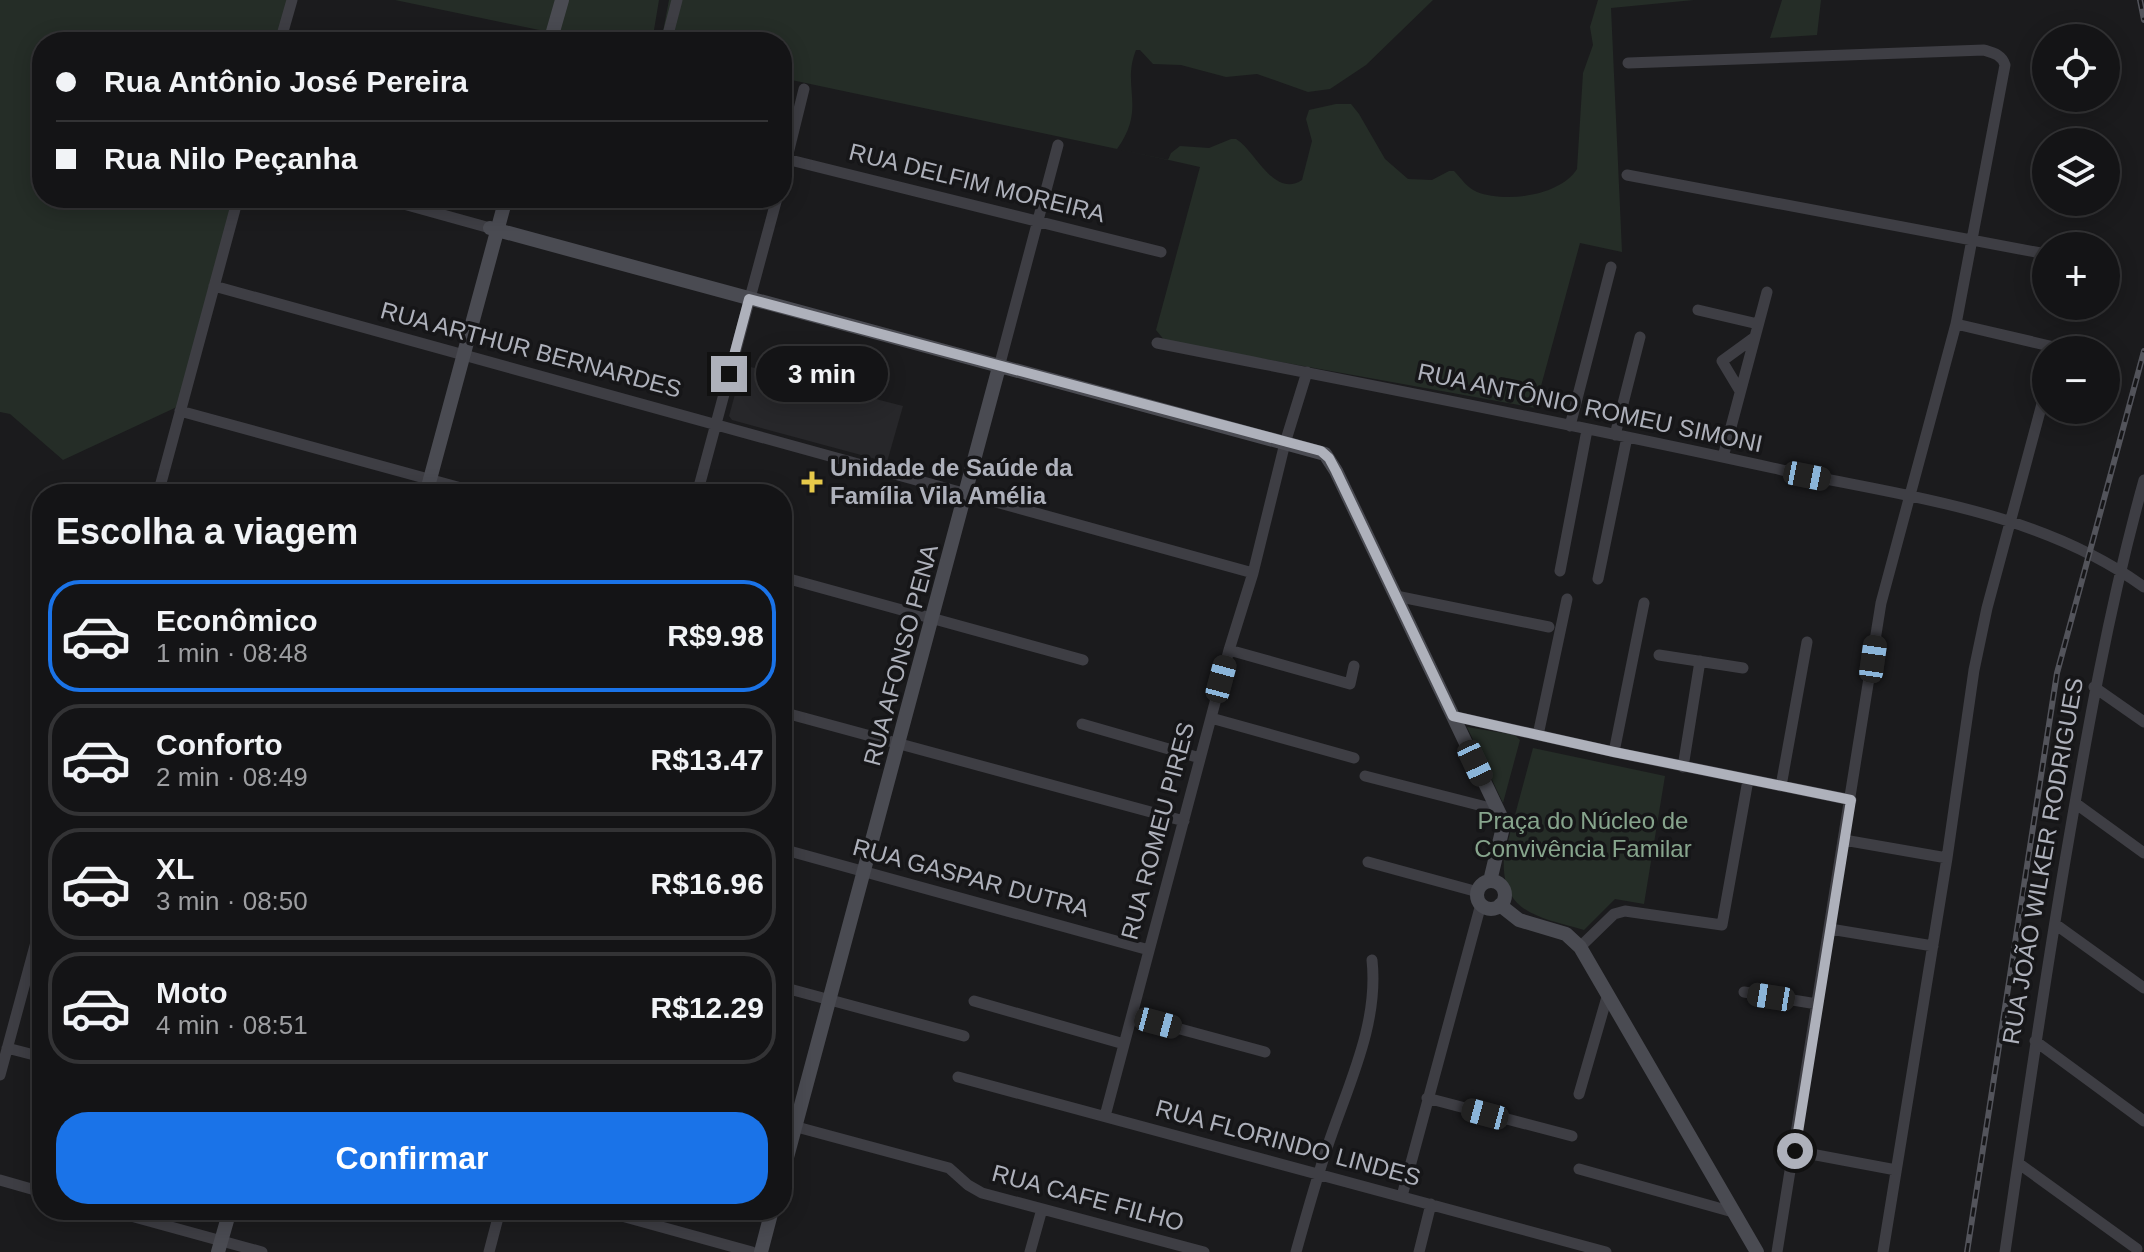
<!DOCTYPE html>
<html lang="pt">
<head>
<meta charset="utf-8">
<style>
	body { margin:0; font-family:Arial,sans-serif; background:#1d1d1f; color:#f1f3f6; height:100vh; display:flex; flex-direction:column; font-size:30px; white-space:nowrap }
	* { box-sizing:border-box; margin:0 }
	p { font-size:26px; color:#9d9ea1 }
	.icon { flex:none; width:44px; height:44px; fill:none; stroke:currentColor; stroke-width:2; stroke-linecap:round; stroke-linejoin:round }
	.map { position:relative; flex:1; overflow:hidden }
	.drawer { position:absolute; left:32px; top:484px; width:760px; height:736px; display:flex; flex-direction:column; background:#141416; border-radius:32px; box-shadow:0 4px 20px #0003,0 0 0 2px #333335 }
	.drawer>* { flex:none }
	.hud { position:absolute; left:32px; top:32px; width:760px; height:176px; border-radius:32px; box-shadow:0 4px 20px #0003,0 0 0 2px #333335; display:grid; align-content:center; height:176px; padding:0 24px; background:#141416 }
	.controls { position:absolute; left:2032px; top:24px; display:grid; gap:16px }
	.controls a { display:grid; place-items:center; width:88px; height:88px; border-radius:50%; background:#141416; box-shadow:0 4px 20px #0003,0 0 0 2px #333335; font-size:40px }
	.end { position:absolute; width:36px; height:36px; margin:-18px; border:10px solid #aeb1bb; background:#111; box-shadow:0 0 0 4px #111 }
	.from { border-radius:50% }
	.bubble { position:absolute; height:56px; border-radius:28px; background:#141416; box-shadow:0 4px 20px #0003,0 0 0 2px #333335; font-size:26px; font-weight:800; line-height:56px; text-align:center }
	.car { position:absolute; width:24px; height:48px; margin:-24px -12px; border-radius:10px; box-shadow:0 0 6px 2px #0007; background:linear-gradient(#222 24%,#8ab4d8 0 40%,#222 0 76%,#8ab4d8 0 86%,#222 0) }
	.hud b { display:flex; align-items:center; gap:28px; height:76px; font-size:30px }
	.hud b+b { border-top:2px solid #333335 }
	.hud i { width:20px; height:20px; background:#f1f3f6 }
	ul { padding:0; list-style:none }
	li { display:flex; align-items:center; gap:24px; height:112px; margin:0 16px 12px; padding:0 8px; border:4px solid #333335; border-radius:32px }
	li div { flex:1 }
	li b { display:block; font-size:30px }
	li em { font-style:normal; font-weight:800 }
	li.selected { border-color:#1a73e8 }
	li>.icon { width:72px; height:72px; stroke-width:1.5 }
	h2 { padding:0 24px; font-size:36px; line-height:96px }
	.button { display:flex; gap:16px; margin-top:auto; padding:16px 24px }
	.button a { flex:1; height:92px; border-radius:32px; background:#1a73e8; color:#fff; font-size:32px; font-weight:800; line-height:92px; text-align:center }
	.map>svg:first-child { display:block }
</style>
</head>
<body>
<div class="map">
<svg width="2144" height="1252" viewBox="0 0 2144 1252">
	<rect width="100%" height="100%" fill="#1b1b1d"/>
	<path fill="#27272a" d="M743,365L903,406L887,462L732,420L729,416Z"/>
	<path fill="#252d27" d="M0,0H290L280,42H42V198H238L179,406L63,460L10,414L0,412Z
		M395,0H659L652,42H597Z
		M669,0H1433L1366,65L1330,89L1308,92L1257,74L1226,77L1181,65L1153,64L1140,50H1136C1121,87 1147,108 1117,149L1168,160L1171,153L1180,146L1209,148L1231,139H1236C1255,150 1274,199 1302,180L1312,141L1306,119L1309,110L1336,104H1351L1359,114L1385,159L1408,179L1432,180L1449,171H1454C1462,179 1466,187 1477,192C1506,203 1560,196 1577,169L1583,73L1593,45L1590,27L1598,0H1694L1611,8L1622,252L1580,243L1535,408L1165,341L1156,330L1200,167L1169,160L782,78V42H661Z
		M1782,0H1821L1817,35L1770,38Z
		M1467,727L1515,735L1520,740L1503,803Z
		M1533,748L1665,776L1644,904L1615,899L1584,930C1540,917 1500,914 1504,856Z"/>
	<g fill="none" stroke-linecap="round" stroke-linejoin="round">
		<path stroke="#3e3e44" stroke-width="11" d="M281,38L295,42
			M280,42L292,0
			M666,42L677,0
			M1628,63L1984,50C1994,53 2002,55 2005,65L1956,324L1881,603L1777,1252
			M782,158L1161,252
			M1627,175L2046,254
			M782,178L804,89
			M382,198L490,228
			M214,286L1253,573
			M1698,310L1758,324
			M1956,324L2067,350
			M1157,343C1363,384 1569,423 1773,468C1899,496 2037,509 2144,587
			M999,367L1058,145
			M1740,391L1722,361L1755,337
			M180,411L483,494
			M1570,426L1611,267
			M1615,435L1640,337
			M1723,457L1767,292
			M158,494L238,198
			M697,494L777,198
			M1560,571L1587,430
			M782,577L1083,660
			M1598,579L1627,437
			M1396,596L1549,627
			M1229,650L1350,684L1354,666
			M1659,655L1743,668
			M2094,687L2144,722
			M782,712L1184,821
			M1453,716L1614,752L1851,800
			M1211,718L1354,758
			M1082,724L1200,758
			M1538,735L1567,599
			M1614,752L1644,603
			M1683,767L1700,661
			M1365,776L1498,810
			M1781,786L1807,642
			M2075,803L2144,853
			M1844,840L1947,858
			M782,849L1149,950
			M1368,862L1478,892
			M2055,924L2144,988
			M1830,929L1933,946
			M1580,947L1614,914L1625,911L1722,925L1748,780
			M782,987L964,1036
			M1744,992L1817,1004
			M974,1001L1124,1044
			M1132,1016L1265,1052
			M2035,1041L2144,1121
			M7,1048L42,1057
			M0,1075L42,920
			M958,1077L1606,1252
			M1579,1094L1607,997
			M1427,1098L1572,1136
			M1105,1116L1229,650L1253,573L1285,443L1307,372
			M782,1123L949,1168L968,1185L982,1193L1204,1252
			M1795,1151L1896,1170
			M2018,1163L2137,1249
			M1579,1169L1733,1212
			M0,1180L42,1192
			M1402,1196L1481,904
			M109,1210L262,1252
			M600,1210L752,1252
			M489,1252L500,1210
			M1030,1252L1042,1209
			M1296,1252C1306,1216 1316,1180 1328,1145C1348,1085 1379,1024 1372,960
			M1419,1252L1431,1204
			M1883,1252L1947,858L1974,670L1987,608L2046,389
			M2005,1252C2024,1121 2043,991 2065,861C2087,732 2109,606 2144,480"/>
		<path stroke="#4a4b52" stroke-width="14" d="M550,42L562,0
			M490,228L1325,454L1336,471L1504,823L1490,881
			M426,494L506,198
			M1477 895a14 14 0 1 1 28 0a14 14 0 1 1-28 0Z
			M1500,905L1519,920L1566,934L1580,947L1757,1252
			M782,1176L999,367
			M218,1252L230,1210
			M761,1252L772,1210"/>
		<defs>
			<path id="rail" d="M2140,0L2144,20
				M1967,1252L2057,673L2144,351"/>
		</defs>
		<use href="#rail" stroke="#53545b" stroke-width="6"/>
		<use href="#rail" stroke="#161618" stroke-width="3" stroke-dasharray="9" stroke-linecap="butt"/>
	</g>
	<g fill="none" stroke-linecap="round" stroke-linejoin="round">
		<path stroke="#aeb1bb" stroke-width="10" d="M729,374L749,299L1321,451L1329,458L1336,471L1453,716L1614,752L1851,800L1795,1151"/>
	</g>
	<path fill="#e6c94a" stroke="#161618" stroke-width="3" d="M808 470h8v8h8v8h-8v8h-8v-8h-8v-8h8z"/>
	<g text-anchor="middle" stroke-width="7" stroke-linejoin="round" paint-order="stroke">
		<g font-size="24" fill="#aeb1bb" stroke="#161618">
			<text transform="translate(977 183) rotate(14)" y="8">RUA DELFIM MOREIRA</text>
			<text transform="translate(531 350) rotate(15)" y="8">RUA ARTHUR BERNARDES</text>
			<text transform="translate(1590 408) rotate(12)" y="8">RUA ANTÔNIO ROMEU SIMONI</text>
			<text transform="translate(901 655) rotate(-75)" y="8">RUA AFONSO PENA</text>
			<text transform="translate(1158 831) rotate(-75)" y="8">RUA ROMEU PIRES</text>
			<text transform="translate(2043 861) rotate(-80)" y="8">RUA JOÃO WILKER RODRIGUES</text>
			<text transform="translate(971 878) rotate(15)" y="8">RUA GASPAR DUTRA</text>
			<text transform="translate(1288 1143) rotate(15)" y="8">RUA FLORINDO LINDES</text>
			<text transform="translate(1088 1198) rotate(15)" y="8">RUA CAFE FILHO</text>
		</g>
		<g font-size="24" font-weight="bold" fill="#aeb1bb" stroke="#161618" text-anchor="start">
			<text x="830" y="476">Unidade de Saúde da<tspan x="830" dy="28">Família Vila Amélia</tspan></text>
		</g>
		<g font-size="24" fill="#87a58d" stroke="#161618">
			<text x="1583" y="829">Praça do Núcleo de<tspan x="1583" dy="28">Convivência Familar</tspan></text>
		</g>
	</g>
</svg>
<div class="controls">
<a><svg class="icon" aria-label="locate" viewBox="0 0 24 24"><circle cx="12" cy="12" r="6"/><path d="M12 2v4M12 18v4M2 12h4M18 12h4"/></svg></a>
<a><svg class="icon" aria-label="layers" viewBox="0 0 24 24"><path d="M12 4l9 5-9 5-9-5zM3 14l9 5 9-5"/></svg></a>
<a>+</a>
<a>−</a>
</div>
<i class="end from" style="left:1795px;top:1151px"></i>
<i class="end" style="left:729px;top:374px"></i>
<div class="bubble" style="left:756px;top:346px;width:132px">3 min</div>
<i class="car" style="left:1807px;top:476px;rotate:101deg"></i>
<i class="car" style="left:1873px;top:659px;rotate:8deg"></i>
<i class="car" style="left:1221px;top:679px;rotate:15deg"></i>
<i class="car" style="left:1475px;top:763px;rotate:155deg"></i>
<i class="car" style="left:1771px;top:997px;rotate:279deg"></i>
<i class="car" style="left:1158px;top:1023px;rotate:105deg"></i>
<i class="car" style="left:1485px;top:1114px;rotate:285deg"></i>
<div class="hud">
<b><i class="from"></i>Rua Antônio José Pereira</b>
<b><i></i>Rua Nilo Peçanha</b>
</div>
<section class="drawer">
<h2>Escolha a viagem</h2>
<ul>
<li class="selected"><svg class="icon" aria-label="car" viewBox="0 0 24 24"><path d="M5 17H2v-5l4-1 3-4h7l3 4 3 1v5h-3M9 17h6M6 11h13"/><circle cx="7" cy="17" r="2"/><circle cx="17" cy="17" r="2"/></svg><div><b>Econômico</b><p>1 min · 08:48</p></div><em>R$9.98</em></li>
<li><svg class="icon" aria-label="car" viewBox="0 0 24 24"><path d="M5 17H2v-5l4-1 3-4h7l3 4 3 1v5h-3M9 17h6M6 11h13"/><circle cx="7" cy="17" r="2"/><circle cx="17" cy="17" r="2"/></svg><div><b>Conforto</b><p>2 min · 08:49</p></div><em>R$13.47</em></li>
<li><svg class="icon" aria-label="car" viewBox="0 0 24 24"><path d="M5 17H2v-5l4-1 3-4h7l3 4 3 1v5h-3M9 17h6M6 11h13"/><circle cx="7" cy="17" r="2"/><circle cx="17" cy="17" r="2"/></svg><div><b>XL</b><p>3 min · 08:50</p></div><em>R$16.96</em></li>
<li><svg class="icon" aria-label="car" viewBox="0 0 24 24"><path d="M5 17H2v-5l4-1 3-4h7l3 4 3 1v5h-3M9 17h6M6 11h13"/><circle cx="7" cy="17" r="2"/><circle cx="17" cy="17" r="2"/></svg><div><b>Moto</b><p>4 min · 08:51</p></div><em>R$12.29</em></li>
</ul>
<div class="button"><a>Confirmar</a></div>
</section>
</div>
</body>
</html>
